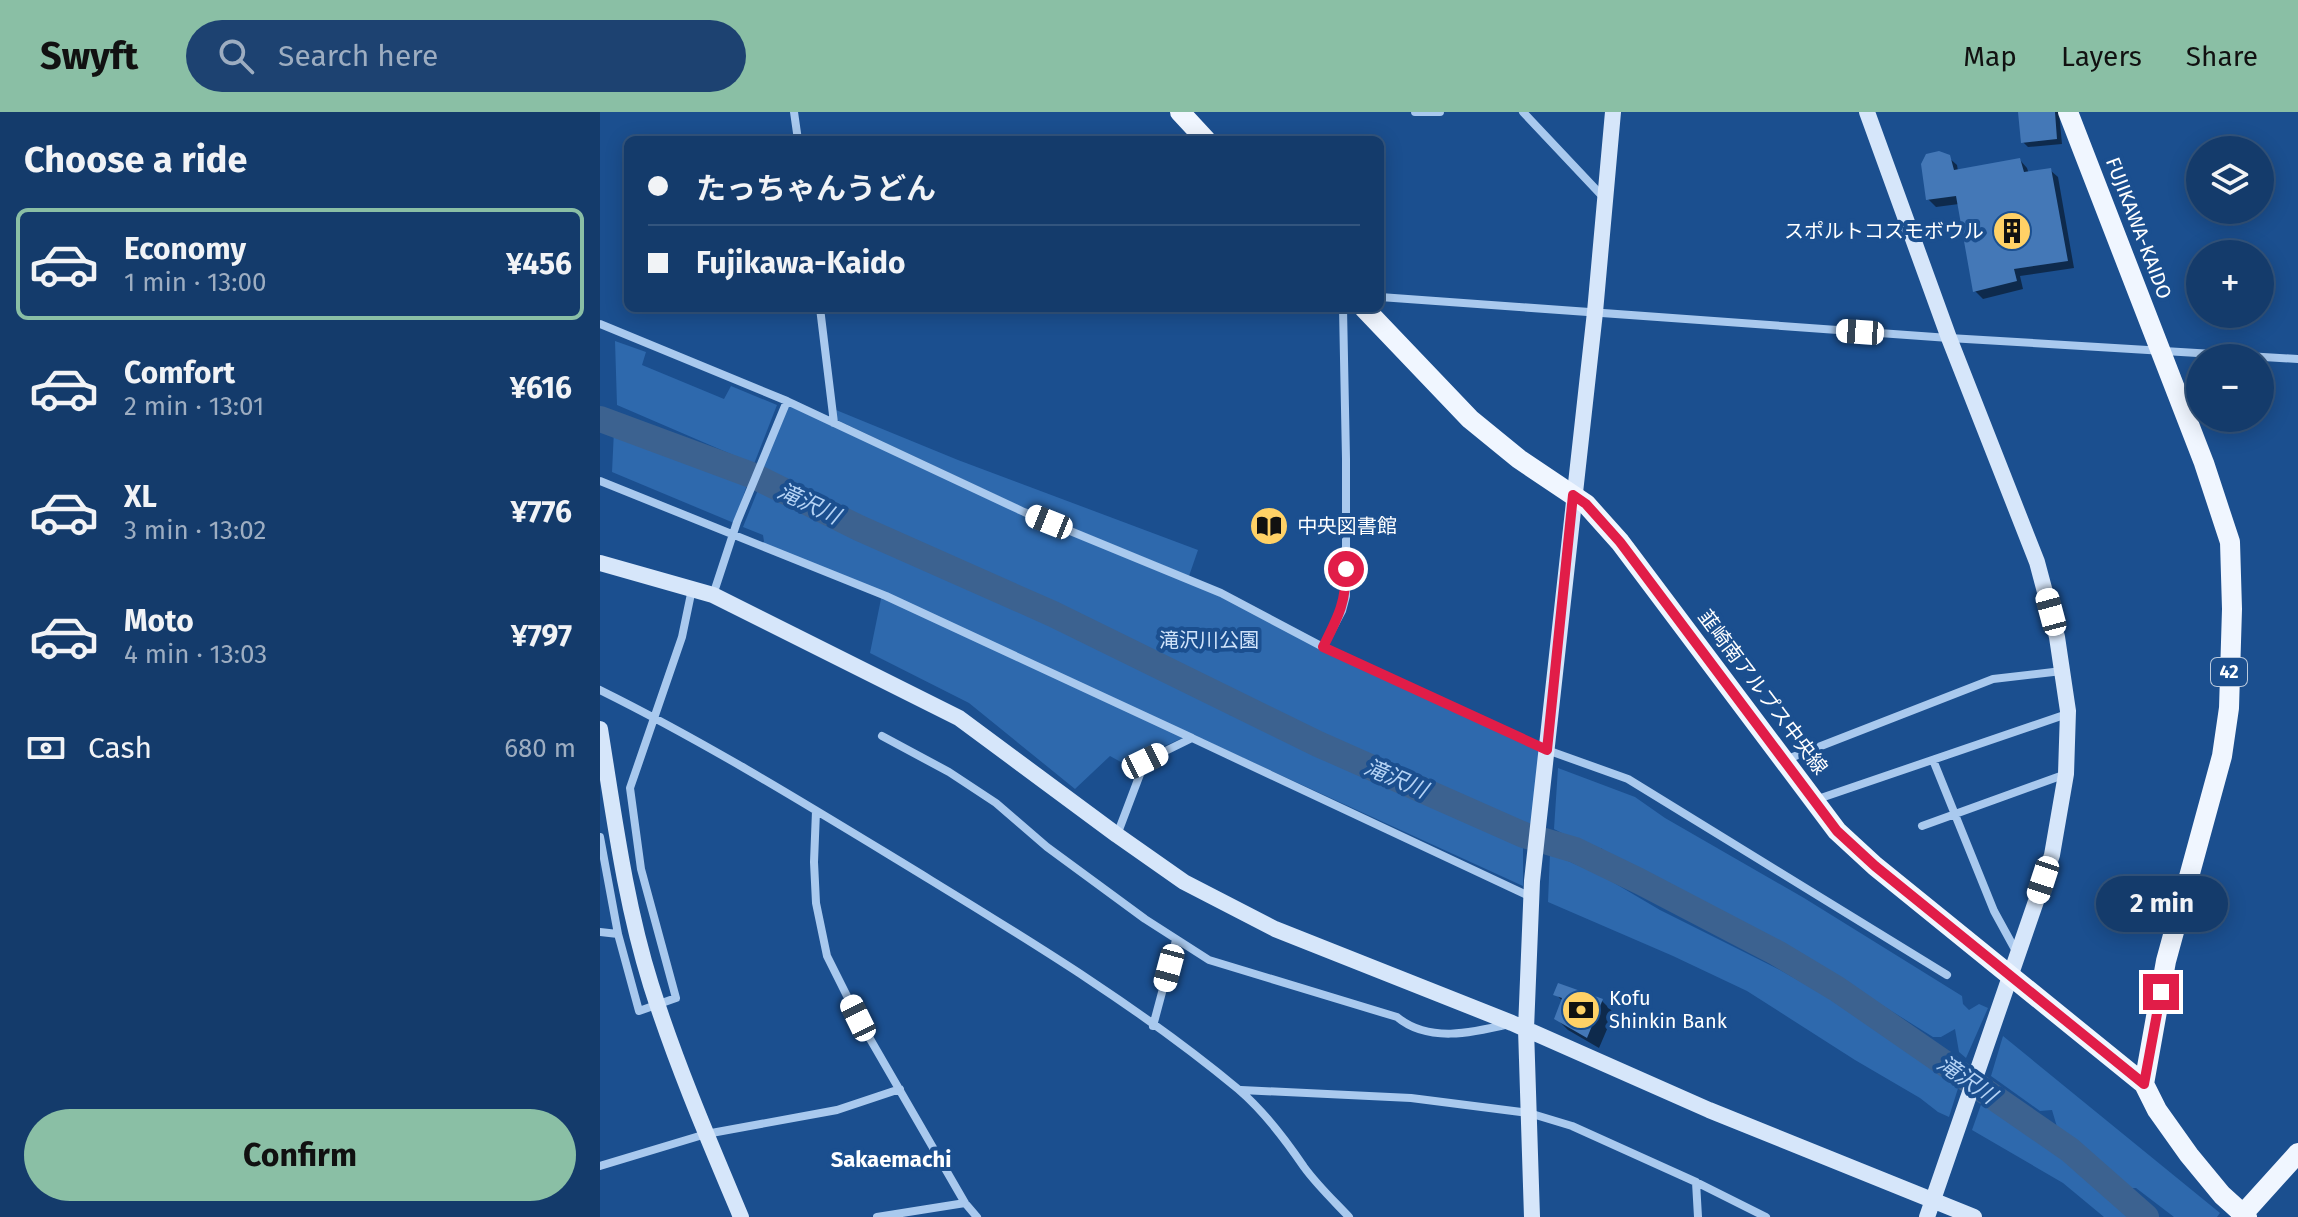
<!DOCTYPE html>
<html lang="en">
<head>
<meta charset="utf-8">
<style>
	body { margin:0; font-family:"Fira Sans","Noto Sans JP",sans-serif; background:#1d4271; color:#f1f3f6; height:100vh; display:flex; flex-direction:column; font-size:30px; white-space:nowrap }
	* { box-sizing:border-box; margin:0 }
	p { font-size:26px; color:#9dadc1 }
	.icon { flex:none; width:44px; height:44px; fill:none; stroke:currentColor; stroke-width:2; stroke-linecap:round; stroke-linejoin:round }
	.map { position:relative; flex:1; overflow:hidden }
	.panel { display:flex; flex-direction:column; background:#143b6b; width:600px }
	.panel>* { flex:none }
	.hud { position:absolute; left:24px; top:24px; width:760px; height:176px; border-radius:12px; box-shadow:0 4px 20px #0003,0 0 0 2px #33557e; display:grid; align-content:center; height:176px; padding:0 24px; background:#143b6b }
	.buttons { position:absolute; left:1586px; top:24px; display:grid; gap:16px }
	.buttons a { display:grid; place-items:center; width:88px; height:88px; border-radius:50%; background:#143b6b; box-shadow:0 4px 20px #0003,0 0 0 2px #33557e; font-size:40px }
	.end { position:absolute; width:36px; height:36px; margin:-18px; border:10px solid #e11d48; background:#fff; box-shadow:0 0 0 4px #fff }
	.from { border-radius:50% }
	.bubble { position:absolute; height:56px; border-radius:28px; background:#143b6b; box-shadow:0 4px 20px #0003,0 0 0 2px #33557e; font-size:26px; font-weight:700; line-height:56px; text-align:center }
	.car { position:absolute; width:24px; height:48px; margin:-24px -12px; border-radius:10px; box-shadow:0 0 6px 2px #0007; background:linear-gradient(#fff 24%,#345 0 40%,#fff 0 76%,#345 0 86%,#fff 0) }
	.hud b { display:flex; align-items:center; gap:28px; height:76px; font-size:30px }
	.hud b+b { border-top:2px solid #33557e }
	.hud i { width:20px; height:20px; background:#f1f3f6 }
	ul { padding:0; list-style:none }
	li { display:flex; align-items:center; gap:24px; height:112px; margin:0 16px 12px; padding:0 8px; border:4px solid transparent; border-radius:12px }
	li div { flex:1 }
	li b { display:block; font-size:30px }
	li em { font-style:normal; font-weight:700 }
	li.active { border-color:#8abfa5 }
	li>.icon { width:72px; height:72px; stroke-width:1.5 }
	h2 { padding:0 24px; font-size:36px; line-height:96px }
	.pay { display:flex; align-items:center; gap:20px; height:88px; padding:0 24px; font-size:30px }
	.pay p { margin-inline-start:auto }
	.primary-button { display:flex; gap:16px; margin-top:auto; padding:16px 24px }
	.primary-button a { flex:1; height:92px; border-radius:48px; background:#8abfa5; color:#111; font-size:32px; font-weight:700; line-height:92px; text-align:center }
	header { display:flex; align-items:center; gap:48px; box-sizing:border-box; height:112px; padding:0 40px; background:#8abfa5; color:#111 }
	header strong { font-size:38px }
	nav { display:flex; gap:44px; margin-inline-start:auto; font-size:28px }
	.search { width:560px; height:72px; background:#1d4271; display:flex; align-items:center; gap:20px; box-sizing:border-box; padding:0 28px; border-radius:44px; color:#9dadc1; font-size:30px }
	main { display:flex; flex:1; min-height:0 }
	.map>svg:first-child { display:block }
</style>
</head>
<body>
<header>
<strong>Swyft</strong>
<div class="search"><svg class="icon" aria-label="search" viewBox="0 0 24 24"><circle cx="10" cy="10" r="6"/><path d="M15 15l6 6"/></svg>Search here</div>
<nav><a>Map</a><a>Layers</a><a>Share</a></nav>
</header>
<main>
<section class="panel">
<h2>Choose a ride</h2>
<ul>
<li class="active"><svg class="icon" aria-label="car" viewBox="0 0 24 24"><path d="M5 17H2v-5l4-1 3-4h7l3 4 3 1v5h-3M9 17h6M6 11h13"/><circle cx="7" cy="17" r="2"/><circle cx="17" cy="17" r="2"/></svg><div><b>Economy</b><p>1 min · 13:00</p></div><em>¥456</em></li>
<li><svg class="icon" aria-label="car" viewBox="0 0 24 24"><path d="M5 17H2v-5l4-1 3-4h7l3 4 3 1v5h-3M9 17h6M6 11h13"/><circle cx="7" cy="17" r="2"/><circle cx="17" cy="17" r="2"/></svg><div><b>Comfort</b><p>2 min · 13:01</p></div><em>¥616</em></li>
<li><svg class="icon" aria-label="car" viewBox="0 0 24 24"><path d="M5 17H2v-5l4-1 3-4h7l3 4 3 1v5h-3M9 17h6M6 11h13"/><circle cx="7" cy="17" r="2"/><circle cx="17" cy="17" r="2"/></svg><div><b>XL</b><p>3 min · 13:02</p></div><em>¥776</em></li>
<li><svg class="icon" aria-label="car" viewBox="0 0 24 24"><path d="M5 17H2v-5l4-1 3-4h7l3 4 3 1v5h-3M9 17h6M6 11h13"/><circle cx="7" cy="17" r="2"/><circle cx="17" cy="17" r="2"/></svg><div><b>Moto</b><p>4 min · 13:03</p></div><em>¥797</em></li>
</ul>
<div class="pay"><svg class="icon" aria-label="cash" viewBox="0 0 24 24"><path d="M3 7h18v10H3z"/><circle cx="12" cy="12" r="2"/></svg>Cash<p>680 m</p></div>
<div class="primary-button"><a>Confirm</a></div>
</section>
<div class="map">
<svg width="1698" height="1105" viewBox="0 0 1698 1105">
	<rect width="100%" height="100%" fill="#1b4f8f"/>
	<path fill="#2e69ad" d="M15,229L46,240L42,253L124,287L131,274L177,293L154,352L17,293Z
		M187,289L424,400L650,496L947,638L937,729L730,637L469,510L259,416L186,379L160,352Z
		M236,298L358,348L598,438L589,464L428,398L237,308Z
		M14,318L147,373L134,411L12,360Z
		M158,378L631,594L629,603L648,604L923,730V774L591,622L543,644L537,659L510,644L475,677L369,591L270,541L282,482L165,436L163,423L143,415Z
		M958,656L1035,685L1065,706L1204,786L1362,884L1363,892L1369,898L1379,892L1388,896L1366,946L1359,940L1355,917L1341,925H1333L1237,865L1162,823L1014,747L1001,736H991L954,717Z
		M950,741L1004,765L1060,798L1180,858L1238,891L1360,970L1349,1005L1338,1000L1320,986L1255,948L1147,879L1073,844L948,790Z
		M1403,924L1620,1101L1617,1105H1574L1536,1076H1526L1520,1071L1513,1060L1508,1058L1457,1015L1452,998L1440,999L1391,964Z
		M1383,987L1475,1049L1535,1105H1504L1463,1071L1372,1018Z"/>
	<path fill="#0007" d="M1420,0H1459L1462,32L1428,35L1423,30Z
		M1348,45L1357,53L1358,59L1420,48L1427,56L1429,62L1450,58L1458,65L1474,156L1420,164L1423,177L1383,187L1375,179L1359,92L1336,95L1328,87Z
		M959,874L1002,889L1014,901L999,936L968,918L956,906L963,890L956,882Z"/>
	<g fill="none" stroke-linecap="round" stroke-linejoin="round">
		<path stroke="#3c6290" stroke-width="26" d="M0,307L154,364L259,416L453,502L718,632L924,723L975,738L1039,769L1177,841L1237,877L1470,1038L1546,1105"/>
	</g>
	<path fill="#4478b7" d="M1418,0H1455L1457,27L1421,31Z
		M1339,39L1350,43L1354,58L1420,46L1424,60L1451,56L1468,149L1414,157L1417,169L1373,180L1356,84L1326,88L1321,52L1326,42Z
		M958,871L1003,887L987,926L954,907L962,886L953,883Z"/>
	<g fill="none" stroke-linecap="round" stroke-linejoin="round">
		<path stroke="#a9c9ee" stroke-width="8" d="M194,0L198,28
			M815,0H840
			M923,0L1005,87
			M780,185L1349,226L1698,247
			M220,196L234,311
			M0,212L187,289L424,400L621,481L723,535L947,638L1028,667L1347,863
			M0,369L286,484L592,626
			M113,483L137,410L187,289
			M723,535L742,499L746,484V347L743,196
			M0,578C107,631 209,694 311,756C422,824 537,893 638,977C664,999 685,1027 704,1055C717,1073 734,1089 749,1105
			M282,624L349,660L396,691L447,735L545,807L609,848L797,905C828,931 872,921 909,912
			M1185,648L1393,567L1462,559
			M1333,648L1394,799L1417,841
			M1215,688L1467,602
			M216,699L214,750L216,791L227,844L258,906L365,1091L377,1105
			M1322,714L1466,662
			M517,723L545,649L592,626L931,785
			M0,725L18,822L39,899L76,886L41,757L30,676L82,525L92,477
			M0,820L18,822
			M553,914L576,828
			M641,978L811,986L929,1001L972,1014L1096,1070L1166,1105
			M0,1054L106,1022L237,998L300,977
			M1096,1070L1098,1105
			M277,1105L365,1091"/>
		<path stroke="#d6e6fa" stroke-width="16" d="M1267,0L1349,226L1437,450L1457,525L1468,599L1466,662L1452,743L1327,1105
			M0,451L113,483L359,606L517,723L584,770L675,817L912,911L1109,998L1374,1105
			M0,617C14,703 25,790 51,873C76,952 109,1029 141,1105
			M932,1105L926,917L932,769L995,200L1013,0"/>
		<path stroke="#f0f6ff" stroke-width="20" d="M580,0L606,28
			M1468,0L1604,351L1630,430L1632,497L1629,596L1622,644L1566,849L1544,972L1557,998L1589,1043L1622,1083L1643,1102L1641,1105
			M764,196L870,307L919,347L986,392L1020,430L1237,719L1275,754L1544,972
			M1647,1105L1643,1102L1698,1041"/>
	</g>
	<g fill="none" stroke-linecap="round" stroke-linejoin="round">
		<path stroke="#e11d48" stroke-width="10" d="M746,457C746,491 738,505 723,535L947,638L973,383L986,392L1020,430L1237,719L1275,754L1544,972L1561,880"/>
	</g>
	<defs>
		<symbol id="building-disc" viewBox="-11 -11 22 22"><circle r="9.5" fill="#ffd166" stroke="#1b4f8f"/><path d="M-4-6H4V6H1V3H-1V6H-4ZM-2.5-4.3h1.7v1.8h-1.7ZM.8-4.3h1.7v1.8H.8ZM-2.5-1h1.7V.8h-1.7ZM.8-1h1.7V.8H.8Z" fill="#111"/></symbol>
		<symbol id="library-disc" viewBox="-11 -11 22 22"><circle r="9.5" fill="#ffd166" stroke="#1b4f8f"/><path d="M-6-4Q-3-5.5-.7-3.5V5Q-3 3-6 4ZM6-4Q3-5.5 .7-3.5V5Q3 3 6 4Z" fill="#111"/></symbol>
		<symbol id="bank-disc" viewBox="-11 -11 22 22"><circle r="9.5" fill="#ffd166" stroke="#1b4f8f"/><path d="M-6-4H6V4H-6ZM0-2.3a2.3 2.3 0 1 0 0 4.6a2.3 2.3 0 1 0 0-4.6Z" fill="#111"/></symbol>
	</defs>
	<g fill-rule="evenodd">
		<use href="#building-disc" x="1390" y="97" width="44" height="44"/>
		<use href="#library-disc" x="647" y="392" width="44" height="44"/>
		<use href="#bank-disc" x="959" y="876" width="44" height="44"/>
	</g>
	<g text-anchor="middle" stroke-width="8" stroke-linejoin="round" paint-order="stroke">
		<rect fill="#1b4f8f" stroke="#bbcadd" stroke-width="2" x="1611" y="546" width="36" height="28" rx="6"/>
		<g font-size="18" font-weight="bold" fill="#fff">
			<text x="1629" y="566">42</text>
		</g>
		<g font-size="20" fill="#fff" stroke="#1b4f8f">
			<text transform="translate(1539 116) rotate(69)" y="7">FUJIKAWA-KAIDO</text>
			<text transform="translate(1163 580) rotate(53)" y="7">韮崎南アルプス中央線</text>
		</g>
		<g font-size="20" fill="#fff" stroke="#1b4f8f" text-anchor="start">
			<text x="1384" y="126" text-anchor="end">スポルトコスモボウル</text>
			<text x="697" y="421">中央図書館</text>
			<text x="1009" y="893">Kofu<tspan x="1009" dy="23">Shinkin Bank</tspan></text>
		</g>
		<g font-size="20" fill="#cfe3fa" stroke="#1b4f8f">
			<text x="609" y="535">滝沢川公園</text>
		</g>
		<g font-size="22" font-style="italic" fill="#b5d3f5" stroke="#1b4f8f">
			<text transform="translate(209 391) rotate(25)" y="8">滝沢川</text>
			<text transform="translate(796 666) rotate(23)" y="8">滝沢川</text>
			<text transform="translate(1367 967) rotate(35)" y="8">滝沢川</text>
		</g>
		<g font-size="22" font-weight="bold" fill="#fff" stroke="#1b4f8f">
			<text x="291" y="1055">Sakaemachi</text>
		</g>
	</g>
</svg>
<div class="buttons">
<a><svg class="icon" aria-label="layers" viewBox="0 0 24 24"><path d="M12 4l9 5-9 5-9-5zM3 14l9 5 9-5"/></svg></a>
<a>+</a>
<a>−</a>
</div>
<i class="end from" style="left:746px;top:457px"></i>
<i class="end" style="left:1561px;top:880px"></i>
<div class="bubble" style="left:1496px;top:764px;width:132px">2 min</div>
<i class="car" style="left:1260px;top:220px;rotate:274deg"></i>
<i class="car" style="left:449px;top:410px;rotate:292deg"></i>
<i class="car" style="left:1451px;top:500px;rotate:345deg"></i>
<i class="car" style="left:545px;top:649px;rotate:64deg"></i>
<i class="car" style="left:1443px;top:768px;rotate:198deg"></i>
<i class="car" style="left:569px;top:856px;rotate:195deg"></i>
<i class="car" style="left:258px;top:906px;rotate:334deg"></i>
<div class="hud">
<b><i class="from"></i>たっちゃんうどん</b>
<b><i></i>Fujikawa-Kaido</b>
</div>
</div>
</main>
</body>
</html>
